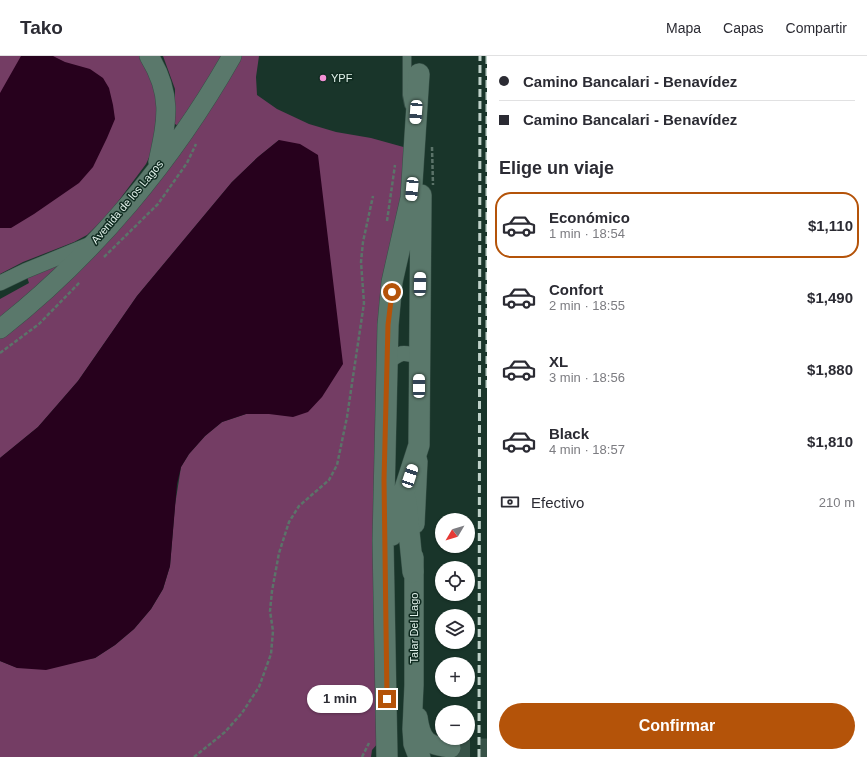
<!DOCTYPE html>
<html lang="es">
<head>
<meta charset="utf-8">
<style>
	body { margin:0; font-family:Arial,sans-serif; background:#f7f7f7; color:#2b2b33; height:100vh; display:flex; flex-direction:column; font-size:15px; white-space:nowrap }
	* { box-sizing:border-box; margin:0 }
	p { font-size:13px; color:#7c7c81 }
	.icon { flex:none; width:22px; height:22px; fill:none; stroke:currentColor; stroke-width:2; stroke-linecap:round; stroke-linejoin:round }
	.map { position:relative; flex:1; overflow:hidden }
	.panel { display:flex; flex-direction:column; background:#fff; width:380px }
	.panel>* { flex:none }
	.banner { display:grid; align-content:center; height:88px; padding:0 12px; background:#fff }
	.needle { width:26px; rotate:232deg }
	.fabs { position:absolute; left:435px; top:457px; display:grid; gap:8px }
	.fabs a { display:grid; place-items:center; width:40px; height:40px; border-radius:50%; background:#fff; box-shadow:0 1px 3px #0004; font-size:20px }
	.end { position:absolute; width:18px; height:18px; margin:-9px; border:5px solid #b45309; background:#fff; box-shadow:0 0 0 2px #fff }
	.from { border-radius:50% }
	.bubble { position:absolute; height:28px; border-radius:14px; background:#fff; box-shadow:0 1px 3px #0004; font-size:13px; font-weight:700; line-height:28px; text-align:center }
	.car { position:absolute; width:12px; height:24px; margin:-12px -6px; border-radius:5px; box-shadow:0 0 3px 1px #0007; background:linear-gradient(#fff 24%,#345 0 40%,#fff 0 76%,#345 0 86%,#fff 0) }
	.banner b { display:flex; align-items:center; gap:14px; height:38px; font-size:15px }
	.banner b+b { border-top:1px solid #e1e1e2 }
	.banner i { width:10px; height:10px; background:#2b2b33 }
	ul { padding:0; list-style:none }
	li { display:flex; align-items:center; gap:12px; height:66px; margin:0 8px 6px; padding:0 4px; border:2px solid transparent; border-radius:16px }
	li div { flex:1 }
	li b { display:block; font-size:15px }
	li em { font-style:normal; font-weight:700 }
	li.current { border-color:#b45309 }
	li>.icon { width:36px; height:36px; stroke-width:1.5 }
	h2 { padding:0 12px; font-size:18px; line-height:48px }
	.pay { display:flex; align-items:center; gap:10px; height:44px; padding:0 12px; font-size:15px }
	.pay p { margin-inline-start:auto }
	.cta { display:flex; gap:8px; margin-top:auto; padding:8px 12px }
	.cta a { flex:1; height:46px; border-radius:24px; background:#b45309; color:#fff; font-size:16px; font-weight:700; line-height:46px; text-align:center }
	header { display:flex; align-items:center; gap:24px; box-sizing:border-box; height:56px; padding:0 20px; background:#fff; border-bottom:1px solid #e1e1e2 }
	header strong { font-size:19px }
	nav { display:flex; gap:22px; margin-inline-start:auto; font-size:14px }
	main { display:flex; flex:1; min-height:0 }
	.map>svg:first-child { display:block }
</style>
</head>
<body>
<header>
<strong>Tako</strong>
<nav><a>Mapa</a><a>Capas</a><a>Compartir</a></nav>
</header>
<main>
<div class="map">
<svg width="487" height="701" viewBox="0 0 487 701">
	<rect width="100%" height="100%" fill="#19352a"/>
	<path fill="#743d64" d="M0,0H142L149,11L159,52L154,91L146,108L108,159L87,179L74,186L23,206L0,218Z
		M163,0H224L180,71L175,68V33Z
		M241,0H259L256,21L257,39L277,53L309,68L336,76L371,82L407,92L400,159L379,686L372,694L371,701H0V605L18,612L95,602L115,589L134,573L151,553L163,533L170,510L175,449L181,411L189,398L205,380L222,366L246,358H268L279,84L258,101L232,126L137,240L78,325L38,371L0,402V280L14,270Z
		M68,203L0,262V243L29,227L26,218Z"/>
	<path fill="#27011d" d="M21,0H53L65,6L90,13L103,22L109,32L113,49L115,63L107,82L93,111L79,127L34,158L11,172H0V37Z
		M279,84L300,88L318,99L343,308L322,341L308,356L293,361L269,358H246L222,366L205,380L189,398L181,411L177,428L170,510L163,533L151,553L134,573L115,589L95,602L46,614L17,612L0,605V402L38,371L78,325L137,240L232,126L258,101Z"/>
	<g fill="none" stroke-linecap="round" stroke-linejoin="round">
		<path stroke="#375247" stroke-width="19" stroke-dasharray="19 10" stroke-linecap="butt" d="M451,692H487"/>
		<defs>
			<path id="service" d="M407,0V39L409,49"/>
			<path id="minor" d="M0,227L25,215L91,188
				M387,307C400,296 403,295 419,301"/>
			<path id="tertiary" d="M149,0C173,39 167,64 158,106
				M0,273C94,199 173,104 232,0
				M415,468L418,405
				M414,501V629L412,673L413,688L416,696L421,701
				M418,661C421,685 428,690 451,692"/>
			<path id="secondary" d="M406,445L413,516
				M392,479L399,451L419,389L421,139
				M387,701L383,485L388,269L392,226L411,142L419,18"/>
		</defs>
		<use href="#service" stroke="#375047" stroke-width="10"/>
		<use href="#minor" stroke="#375047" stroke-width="16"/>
		<use href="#tertiary" stroke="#375047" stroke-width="20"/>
		<use href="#secondary" stroke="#375047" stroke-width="22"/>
		<path stroke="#5b7369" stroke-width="2.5" stroke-dasharray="4 2" stroke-linecap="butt" d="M432,91L433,129
			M387,165L395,109
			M104,201L158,148L187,107L196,88
			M0,297L39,268L80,226
			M194,701L225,676L242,657L259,631L271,598L273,575L270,555L272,535L279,497L289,466L299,450L329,424L337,409L347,361L364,247L361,206L363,186L373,140
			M362,701L369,687"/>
		<use href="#service" stroke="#5a786b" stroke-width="8"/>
		<use href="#minor" stroke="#5a786b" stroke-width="15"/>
		<use href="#tertiary" stroke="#5a786b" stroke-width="19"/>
		<use href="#secondary" stroke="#5a786b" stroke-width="21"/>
		<path stroke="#bfd1c9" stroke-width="3" stroke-dasharray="8 4" stroke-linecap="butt" d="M487,0V332
			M479,701L480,0"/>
	</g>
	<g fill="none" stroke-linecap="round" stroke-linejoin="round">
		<path stroke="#b45309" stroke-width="5" d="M387,643L384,424L388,269L392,236"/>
	</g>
	<circle fill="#f391d5" stroke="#0f2b20" stroke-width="1.5" cx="323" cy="22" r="4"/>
	<g text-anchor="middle" stroke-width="3" stroke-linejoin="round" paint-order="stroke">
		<g font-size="11" fill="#e3f3ec" stroke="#0f2b20" text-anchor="start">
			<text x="331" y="26">YPF</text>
		</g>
		<g font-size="11" fill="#e3f3ec" stroke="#0f2b20">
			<text transform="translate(127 146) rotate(-50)" y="4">Avenida de los Lagos</text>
			<text transform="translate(414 572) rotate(-90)" y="4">Talar Del Lago</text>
		</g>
	</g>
</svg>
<div class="fabs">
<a><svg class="needle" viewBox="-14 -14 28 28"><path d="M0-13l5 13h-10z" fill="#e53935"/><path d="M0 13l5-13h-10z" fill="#7c7c81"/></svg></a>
<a><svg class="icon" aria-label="locate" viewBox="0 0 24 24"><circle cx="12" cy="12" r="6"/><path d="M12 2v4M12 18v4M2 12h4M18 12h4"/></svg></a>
<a><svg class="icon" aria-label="layers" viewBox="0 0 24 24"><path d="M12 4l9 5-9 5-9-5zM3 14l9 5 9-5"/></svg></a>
<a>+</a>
<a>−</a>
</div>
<i class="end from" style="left:392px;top:236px"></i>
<i class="end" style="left:387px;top:643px"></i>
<div class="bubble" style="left:307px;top:629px;width:66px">1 min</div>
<i class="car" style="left:416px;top:56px;rotate:184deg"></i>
<i class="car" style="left:412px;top:133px;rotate:185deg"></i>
<i class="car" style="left:420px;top:228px;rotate:1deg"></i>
<i class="car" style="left:419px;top:330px;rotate:0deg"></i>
<i class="car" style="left:410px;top:420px;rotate:18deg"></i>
</div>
<section class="panel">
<div class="banner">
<b><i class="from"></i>Camino Bancalari - Benavídez</b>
<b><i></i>Camino Bancalari - Benavídez</b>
</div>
<h2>Elige un viaje</h2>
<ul>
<li class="current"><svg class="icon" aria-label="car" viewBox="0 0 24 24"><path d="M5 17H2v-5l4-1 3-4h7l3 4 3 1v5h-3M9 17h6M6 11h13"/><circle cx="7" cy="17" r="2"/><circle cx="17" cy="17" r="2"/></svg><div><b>Económico</b><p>1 min · 18:54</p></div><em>$1,110</em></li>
<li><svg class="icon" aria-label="car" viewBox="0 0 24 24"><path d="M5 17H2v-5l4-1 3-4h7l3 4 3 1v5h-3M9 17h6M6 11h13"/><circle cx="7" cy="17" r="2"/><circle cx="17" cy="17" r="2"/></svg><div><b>Confort</b><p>2 min · 18:55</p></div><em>$1,490</em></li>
<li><svg class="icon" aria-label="car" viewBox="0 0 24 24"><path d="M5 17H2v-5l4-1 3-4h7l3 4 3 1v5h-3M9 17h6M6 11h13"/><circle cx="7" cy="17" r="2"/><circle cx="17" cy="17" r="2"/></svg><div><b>XL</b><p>3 min · 18:56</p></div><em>$1,880</em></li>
<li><svg class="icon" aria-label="car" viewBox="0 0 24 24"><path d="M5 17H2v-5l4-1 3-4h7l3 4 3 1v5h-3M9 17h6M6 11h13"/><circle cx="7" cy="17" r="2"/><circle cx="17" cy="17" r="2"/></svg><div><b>Black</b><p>4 min · 18:57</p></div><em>$1,810</em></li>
</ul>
<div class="pay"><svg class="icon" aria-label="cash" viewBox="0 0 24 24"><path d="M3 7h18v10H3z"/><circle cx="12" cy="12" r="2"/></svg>Efectivo<p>210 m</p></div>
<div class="cta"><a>Confirmar</a></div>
</section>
</main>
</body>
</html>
